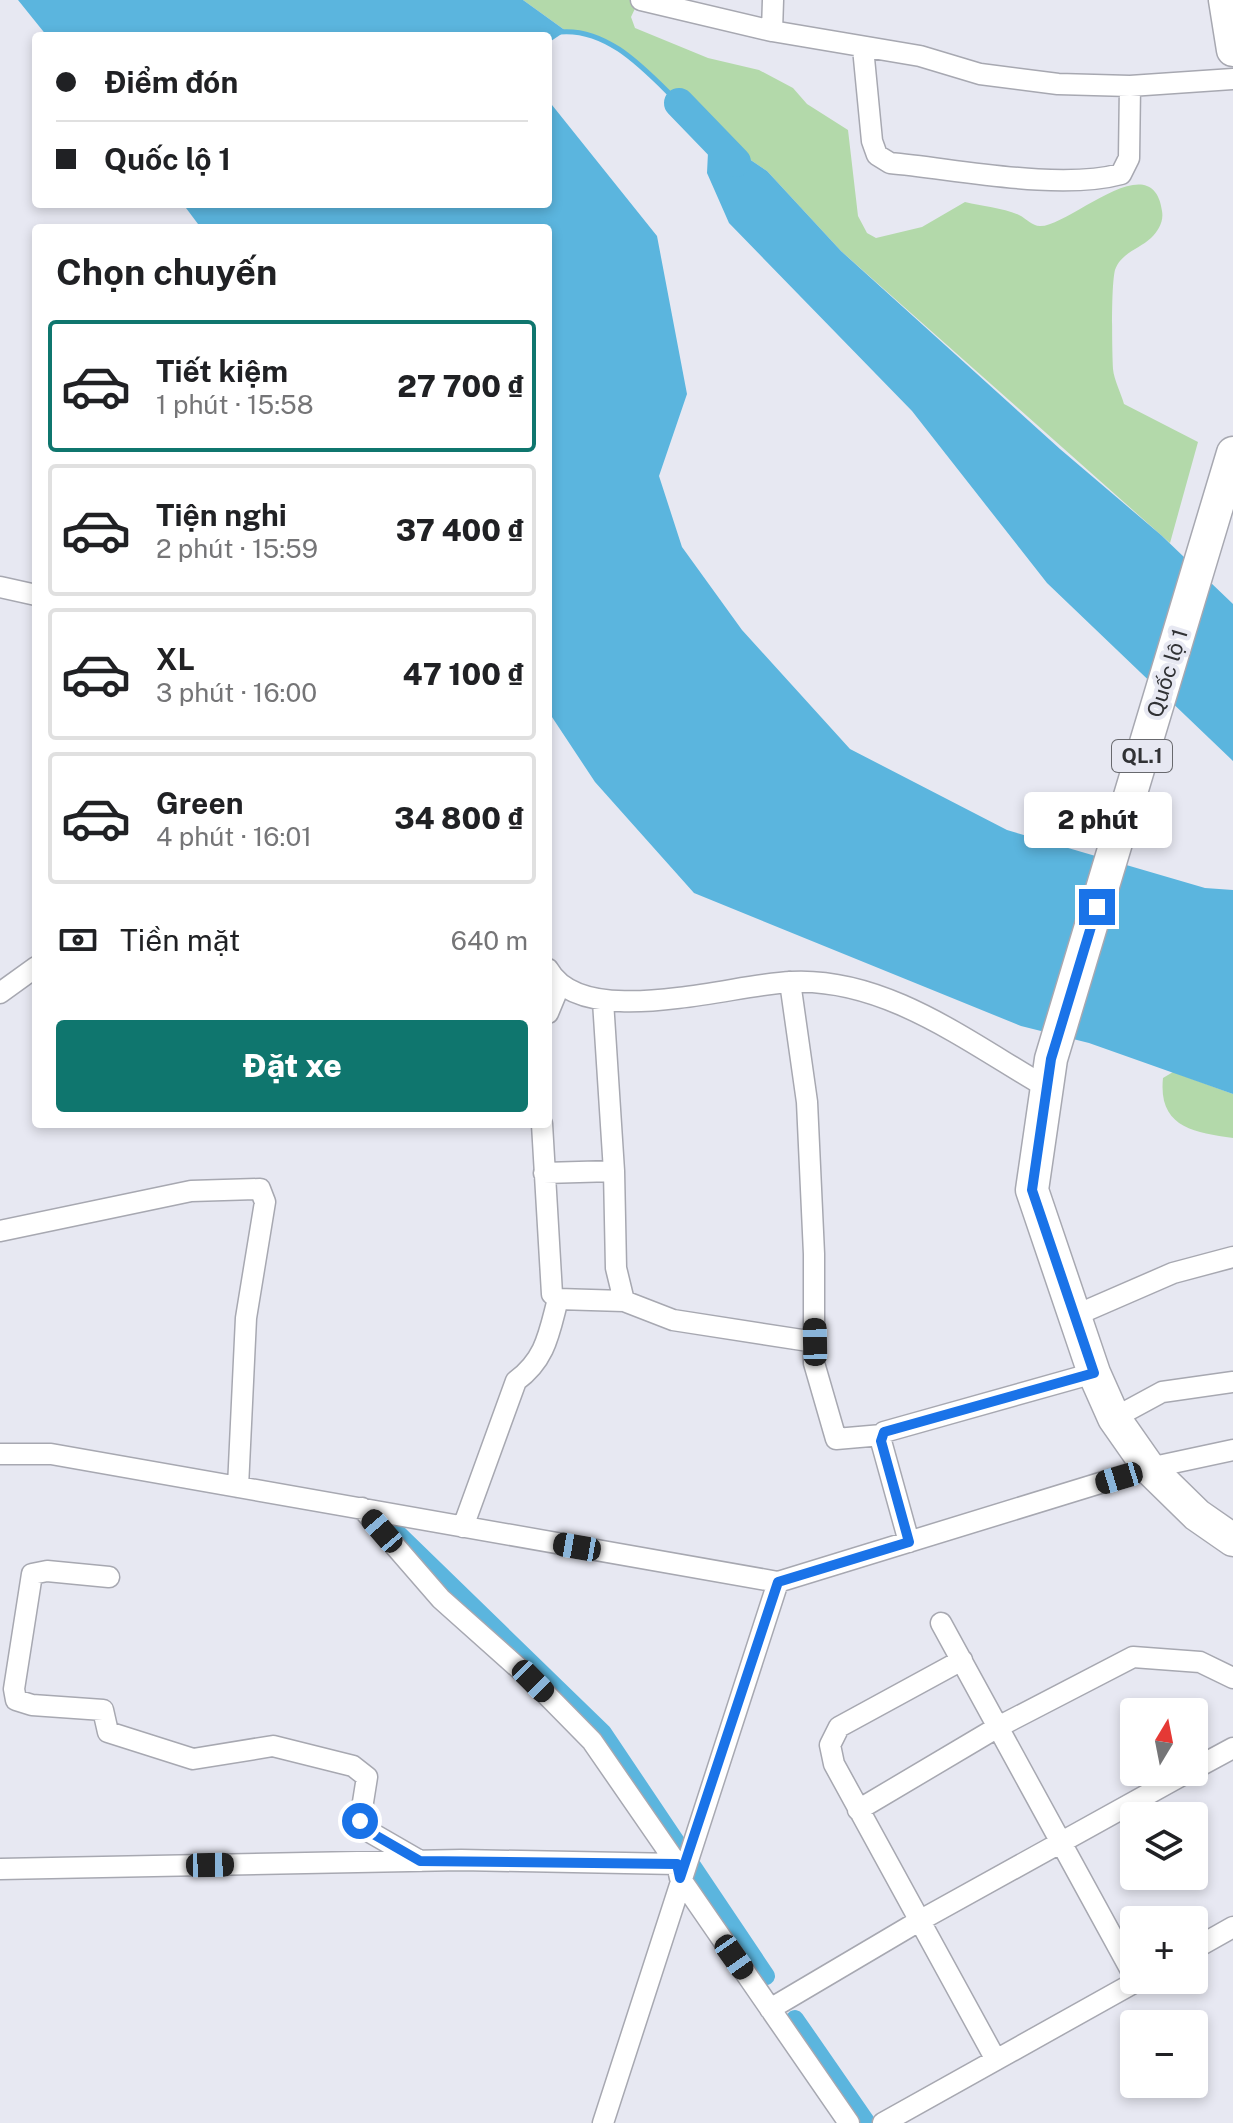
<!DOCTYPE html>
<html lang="vi">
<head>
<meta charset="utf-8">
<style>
	body { margin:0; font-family:"Public Sans",sans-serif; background:#f6f6f6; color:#202124; height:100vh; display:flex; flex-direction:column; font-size:30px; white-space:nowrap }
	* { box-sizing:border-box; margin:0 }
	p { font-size:26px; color:#757577 }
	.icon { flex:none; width:44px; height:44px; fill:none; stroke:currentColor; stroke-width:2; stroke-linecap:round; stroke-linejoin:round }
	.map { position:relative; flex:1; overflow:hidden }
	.side { position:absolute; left:32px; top:224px; width:520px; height:904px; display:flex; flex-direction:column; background:#fff; border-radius:8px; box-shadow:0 4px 12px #0003 }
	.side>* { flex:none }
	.guide { position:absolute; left:32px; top:32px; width:520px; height:176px; border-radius:8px; box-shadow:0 4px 12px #0003; display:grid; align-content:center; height:176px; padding:0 24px; background:#fff }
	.needle { width:52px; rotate:10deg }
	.fabs { position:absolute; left:1120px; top:1698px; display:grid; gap:16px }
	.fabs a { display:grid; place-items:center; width:88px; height:88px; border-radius:8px; background:#fff; box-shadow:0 4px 12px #0003; font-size:40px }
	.end { position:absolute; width:36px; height:36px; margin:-18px; border:10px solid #1a73e8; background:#fff; box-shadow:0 0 0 4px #fff }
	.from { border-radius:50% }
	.bubble { position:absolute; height:56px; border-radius:8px; background:#fff; box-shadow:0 4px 12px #0003; font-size:26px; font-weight:800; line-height:56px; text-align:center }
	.car { position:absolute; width:24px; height:48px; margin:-24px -12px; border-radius:10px; box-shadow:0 0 6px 2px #0007; background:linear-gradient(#222 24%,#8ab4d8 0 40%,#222 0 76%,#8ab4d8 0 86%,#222 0) }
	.guide b { display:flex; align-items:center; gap:28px; height:76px; font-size:30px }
	.guide b+b { border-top:2px solid #e0e0e0 }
	.guide i { width:20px; height:20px; background:#202124 }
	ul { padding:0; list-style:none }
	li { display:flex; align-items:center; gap:24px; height:132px; margin:0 16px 12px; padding:0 8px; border:4px solid #e0e0e0; border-radius:8px }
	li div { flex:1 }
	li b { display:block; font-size:30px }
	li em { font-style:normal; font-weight:800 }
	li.on { border-color:#0f766e }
	li>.icon { width:72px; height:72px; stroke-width:1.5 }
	h2 { padding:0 24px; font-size:36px; line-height:96px }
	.pay { display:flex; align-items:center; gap:20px; height:88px; padding:0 24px; font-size:30px }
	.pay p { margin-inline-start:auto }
	.button { display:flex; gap:16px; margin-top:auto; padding:16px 24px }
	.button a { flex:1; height:92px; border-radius:8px; background:#0f766e; color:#fff; font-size:32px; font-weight:800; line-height:92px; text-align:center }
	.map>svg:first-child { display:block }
</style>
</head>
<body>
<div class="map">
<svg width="1233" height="2123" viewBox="0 0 1233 2123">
	<rect width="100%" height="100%" fill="#e7e8f2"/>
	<path fill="#b3d9aa" d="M523,0H639L631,17L635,28L708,58L759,70L793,88L807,104L848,130L858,216L867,233L876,238L922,227L965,202C982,206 1003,208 1019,215C1027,219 1032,226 1040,226C1069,227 1153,143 1162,211C1164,222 1158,231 1151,238C1139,249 1121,253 1115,270C1111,286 1112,351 1113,369C1114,380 1121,393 1124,404L1198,442L1170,543L841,251L767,171L709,132L626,52L598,39L566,31Z
		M1173,1072L1233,1094V1138C1193,1132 1158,1127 1163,1078Z"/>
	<path fill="#5bb5de" d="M18,0H523L566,31L548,43V36H47Z
		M548,100L657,236L687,394L659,476L682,547L742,630L850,749L1007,830L1205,888L1233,890V1094L1089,1043L1021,1026L694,893L595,782L548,711V228H201L183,204H548Z
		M709,132L767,171L841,251L1060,449L1161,535L1233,604V761L1047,583L912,411L729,223L707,173Z"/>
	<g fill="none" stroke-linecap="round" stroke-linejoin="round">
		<path stroke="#5bb5de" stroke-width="5" d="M559,32C609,27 647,72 679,103"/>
		<path stroke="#5bb5de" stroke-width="18" d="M390,1526L603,1733L766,1976
			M795,2019L867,2123"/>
		<path stroke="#5bb5de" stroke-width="30" d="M679,103L736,162"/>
		<defs>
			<path id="minor" d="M641,0L772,31
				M773,0L772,31L920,56L980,74L1058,84L1130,86L1233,79
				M863,48L872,141L877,155L890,163C956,169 1059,191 1121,174L1129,158L1130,86
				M0,587L36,595
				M548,969C583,1032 732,984 791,982C885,977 968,1042 1046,1087
				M790,982L807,1102L814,1254V1363L836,1439L882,1435
				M0,993L36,967
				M603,1001L614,1171L616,1268L624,1301L673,1320L815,1342
				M548,1013L560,984
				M542,1124L552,1294L558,1299L624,1301
				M544,1173L614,1171
				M0,1231L191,1191L260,1189L265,1202L246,1318L238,1487
				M1074,1316L1173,1273L1233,1257
				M1114,1418L1162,1392L1233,1382
				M0,1454H51L778,1582L1149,1468L1233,1450
				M362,1508L441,1599L533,1681L592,1741L677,1864
				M463,1527L516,1381C546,1359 549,1333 558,1299
				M909,1542L881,1441L884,1432L1094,1373
				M109,1577L47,1571L32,1574L14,1689L16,1700L32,1705L103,1710L108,1732L193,1759L273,1746L353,1766L367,1777L360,1821L368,1831L420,1861
				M941,1623L1134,1976
				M962,1660L839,1727L830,1745L834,1764L996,2060
				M1194,1769L1233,1748
				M858,1810L998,1727L1133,1657L1200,1662L1233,1678
				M0,1869L461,1860L677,1864L680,1878L849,2123
				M1194,1949L1233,1927
				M770,2009L919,1921L1188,1772
				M603,2123L778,1582
				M883,2123L1139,1980"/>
			<path id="primary" d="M1225,0L1233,50
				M1233,453L1051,1059L1032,1190L1094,1373L1114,1418L1149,1468L1197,1515L1233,1540"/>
		</defs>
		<use href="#minor" stroke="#a7a8b1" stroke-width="23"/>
		<use href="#primary" stroke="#a7a8b1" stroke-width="35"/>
		<use href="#minor" stroke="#fff" stroke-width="20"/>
		<use href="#primary" stroke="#fff" stroke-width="32"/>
	</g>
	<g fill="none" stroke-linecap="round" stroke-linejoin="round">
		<path stroke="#1a73e8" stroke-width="10" d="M360,1821L368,1831L420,1861L677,1864L680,1878L778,1582L909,1542L881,1441L884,1432L1094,1373L1032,1190L1051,1059L1097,907"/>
	</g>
	<g text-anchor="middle" stroke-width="8" stroke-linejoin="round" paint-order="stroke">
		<rect fill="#e7e8f2" stroke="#68696e" stroke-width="2" x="1112" y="740" width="60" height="32" rx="6"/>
		<g font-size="20" font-weight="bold" fill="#313235">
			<text x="1142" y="763">QL.1</text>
		</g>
		<g font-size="22" fill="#313235" stroke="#e7e8f2">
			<text transform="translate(1167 673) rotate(-73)" y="8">Quốc lộ 1</text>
		</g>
	</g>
</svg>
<div class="fabs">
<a><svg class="needle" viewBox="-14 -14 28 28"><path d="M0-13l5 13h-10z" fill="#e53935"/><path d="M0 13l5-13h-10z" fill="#757577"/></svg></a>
<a><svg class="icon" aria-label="layers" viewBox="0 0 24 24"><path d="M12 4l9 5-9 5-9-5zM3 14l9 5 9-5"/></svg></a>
<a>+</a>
<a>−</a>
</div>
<i class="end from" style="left:360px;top:1821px"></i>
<i class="end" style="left:1097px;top:907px"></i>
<div class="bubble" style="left:1024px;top:792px;width:148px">2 phút</div>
<i class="car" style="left:815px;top:1342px;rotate:359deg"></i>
<i class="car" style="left:1119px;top:1478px;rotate:253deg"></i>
<i class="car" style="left:382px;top:1531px;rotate:319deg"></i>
<i class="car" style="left:577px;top:1547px;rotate:280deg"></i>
<i class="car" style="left:533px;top:1681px;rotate:135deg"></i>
<i class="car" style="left:210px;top:1865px;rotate:89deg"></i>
<i class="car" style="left:734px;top:1957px;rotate:145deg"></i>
<div class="guide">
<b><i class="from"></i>Điểm đón</b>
<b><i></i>Quốc lộ 1</b>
</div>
<section class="side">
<h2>Chọn chuyến</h2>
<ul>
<li class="on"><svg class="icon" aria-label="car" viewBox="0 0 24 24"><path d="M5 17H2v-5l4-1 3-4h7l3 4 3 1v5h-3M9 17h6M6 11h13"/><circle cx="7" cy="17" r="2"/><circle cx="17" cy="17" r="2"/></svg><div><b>Tiết kiệm</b><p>1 phút · 15:58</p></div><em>27 700 ₫</em></li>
<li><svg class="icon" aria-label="car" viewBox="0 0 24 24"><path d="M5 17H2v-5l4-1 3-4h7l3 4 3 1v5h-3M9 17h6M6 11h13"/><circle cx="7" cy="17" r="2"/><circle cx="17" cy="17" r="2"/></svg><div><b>Tiện nghi</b><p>2 phút · 15:59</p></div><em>37 400 ₫</em></li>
<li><svg class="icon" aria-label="car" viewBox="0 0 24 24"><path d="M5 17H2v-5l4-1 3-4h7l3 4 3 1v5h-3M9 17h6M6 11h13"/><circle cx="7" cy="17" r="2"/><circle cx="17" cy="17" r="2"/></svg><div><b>XL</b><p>3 phút · 16:00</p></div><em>47 100 ₫</em></li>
<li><svg class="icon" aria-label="car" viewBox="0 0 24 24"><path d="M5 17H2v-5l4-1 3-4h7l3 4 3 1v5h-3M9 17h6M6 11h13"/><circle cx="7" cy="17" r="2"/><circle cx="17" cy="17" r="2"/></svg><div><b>Green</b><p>4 phút · 16:01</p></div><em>34 800 ₫</em></li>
</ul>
<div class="pay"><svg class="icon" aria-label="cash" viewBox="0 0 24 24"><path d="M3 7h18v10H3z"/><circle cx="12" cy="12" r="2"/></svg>Tiền mặt<p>640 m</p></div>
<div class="button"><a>Đặt xe</a></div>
</section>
</div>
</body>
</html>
